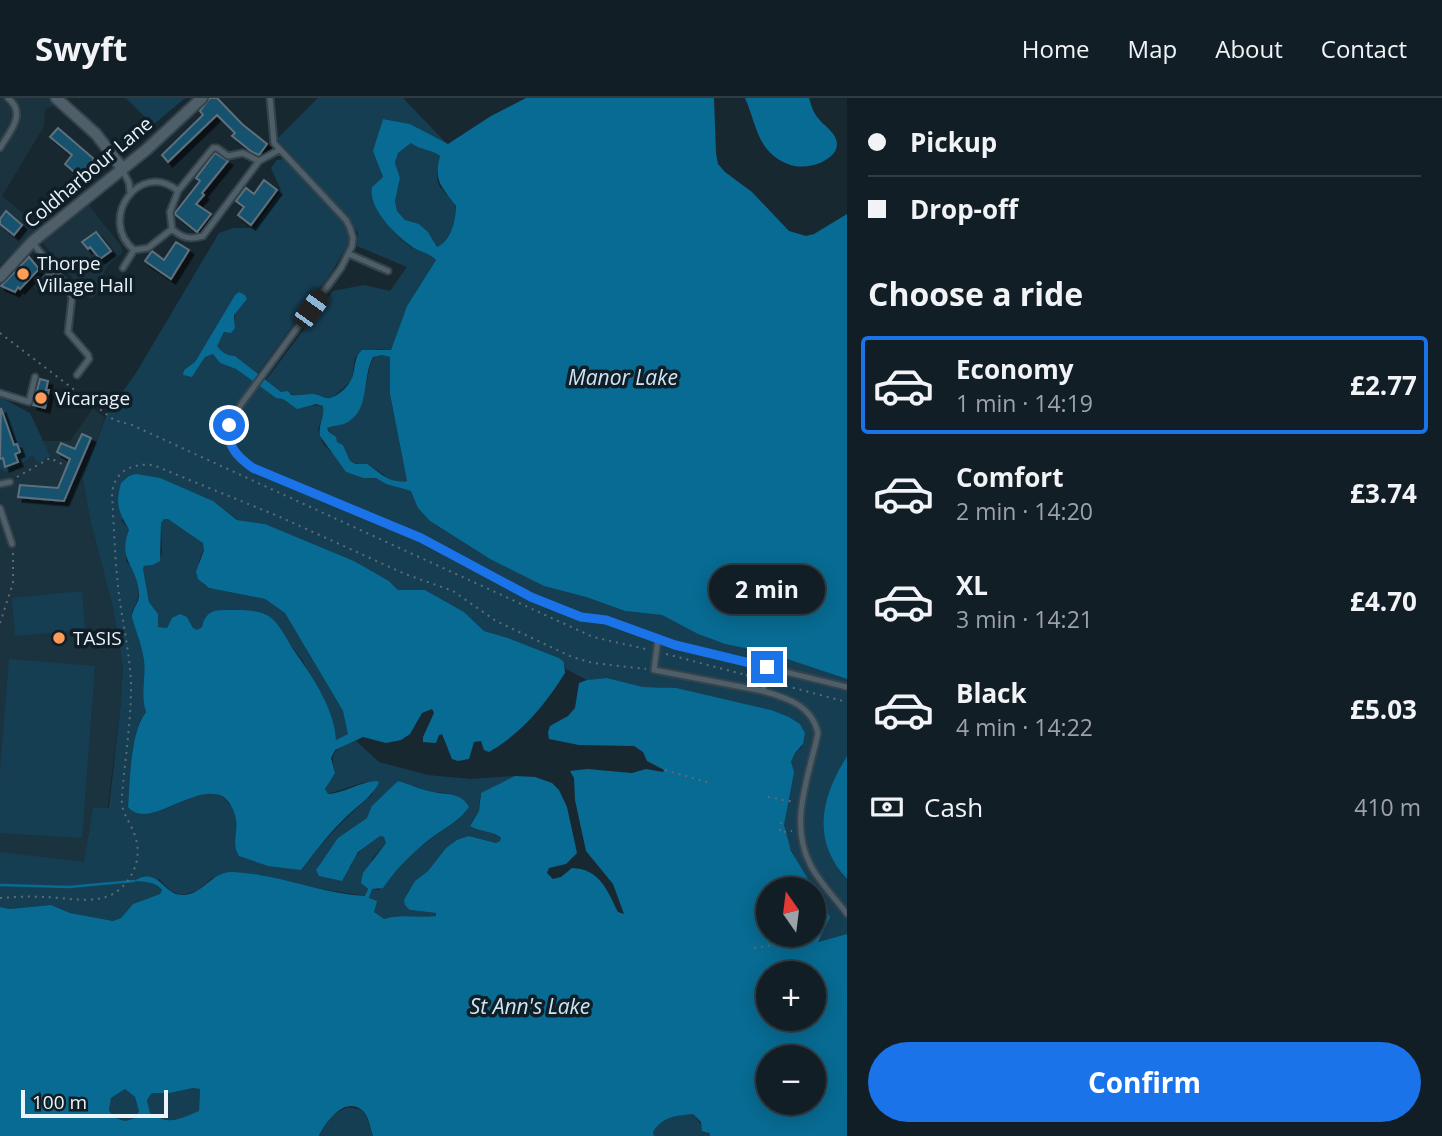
<!DOCTYPE html>
<html lang="en">
<head>
<meta charset="utf-8">
<style>
	body { margin:0; font-family:"Open Sans",sans-serif; background:#1b272d; color:#f1f3f6; height:100vh; display:flex; flex-direction:column; font-size:26px; white-space:nowrap }
	* { box-sizing:border-box; margin:0 }
	p { font-size:23px; color:#9ca2a7 }
	.icon { flex:none; width:38px; height:38px; fill:none; stroke:currentColor; stroke-width:2; stroke-linecap:round; stroke-linejoin:round }
	.map { position:relative; flex:1; overflow:hidden }
	.details { display:flex; flex-direction:column; background:#121e25; width:595px }
	.details>* { flex:none }
	.hud { display:grid; align-content:center; height:154px; padding:0 21px; background:#121e25 }
	.needle { width:46px; rotate:346deg }
	.buttons { position:absolute; left:756px; top:779px; display:grid; gap:14px }
	.buttons a { display:grid; place-items:center; width:70px; height:70px; border-radius:50%; background:#121e25; box-shadow:0 4px 18px #0003,0 0 0 2px #313c42; font-size:35px }
	.scale { position:absolute; left:21px; bottom:18px; width:147px; box-sizing:border-box; padding-left:7px; border:4px solid #eaf4fa; border-top:0; font-size:19px; line-height:24px; white-space:nowrap; color:#eaf4fa; -webkit-text-stroke:5px #0f1e27; paint-order:stroke }
	.end { position:absolute; width:32px; height:32px; margin:-16px; border:9px solid #1a73e8; background:#fff; box-shadow:0 0 0 4px #fff }
	.from { border-radius:50% }
	.bubble { position:absolute; height:49px; border-radius:24px; background:#121e25; box-shadow:0 4px 18px #0003,0 0 0 2px #313c42; font-size:23px; font-weight:700; line-height:49px; text-align:center }
	.car { position:absolute; width:21px; height:42px; margin:-21px -10px; border-radius:9px; box-shadow:0 0 5px 2px #0007; background:linear-gradient(#222 24%,#8ab4d8 0 40%,#222 0 76%,#8ab4d8 0 86%,#222 0) }
	.hud b { display:flex; align-items:center; gap:24px; height:66px; font-size:26px }
	.hud b+b { border-top:2px solid #313c42 }
	.hud i { width:18px; height:18px; background:#f1f3f6 }
	ul { padding:0; list-style:none }
	li { display:flex; align-items:center; gap:21px; height:98px; margin:0 14px 10px; padding:0 7px; border:4px solid transparent; border-radius:7px }
	li div { flex:1 }
	li b { display:block; font-size:26px }
	li em { font-style:normal; font-weight:700 }
	li.on { border-color:#1a73e8 }
	li>.icon { width:63px; height:63px; stroke-width:1.5 }
	h2 { padding:0 21px; font-size:32px; line-height:84px }
	.pay { display:flex; align-items:center; gap:18px; height:77px; padding:0 21px; font-size:26px }
	.pay p { margin-inline-start:auto }
	.button { display:flex; gap:14px; margin-top:auto; padding:14px 21px }
	.button a { flex:1; height:80px; border-radius:42px; background:#1a73e8; color:#fff; font-size:28px; font-weight:700; line-height:80px; text-align:center }
	header { display:flex; align-items:center; gap:42px; box-sizing:border-box; height:98px; padding:0 35px; background:#121e25; border-bottom:2px solid #313c42 }
	header strong { font-size:33px }
	nav { display:flex; gap:38px; margin-inline-start:auto; font-size:24px }
	main { display:flex; flex:1; min-height:0 }
	.map>svg:first-child { display:block }
</style>
</head>
<body>
<header>
<strong>Swyft</strong>
<nav><a>Home</a><a>Map</a><a>About</a><a>Contact</a></nav>
</header>
<main>
<div class="map">
<svg width="847" height="1038" viewBox="0 0 847 1038">
	<defs>
		<filter id="shadow"><feDropShadow dx="4.5" dy="4.5" stdDeviation="0" flood-color="#0009"/></filter>
	</defs>
	<rect width="100%" height="100%" fill="#182831"/>
	<path fill="#1b323f" d="M0,0H48L57,7L45,11L44,28L2,98L39,129L0,167Z
		M87,105L121,148L122,155L107,168L102,180L107,186L91,201L41,143Z
		M93,310L105,320L83,380L90,421L113,510L123,569L121,604L98,786L0,787V371L7,373L33,358H50L41,343H70Z"/>
	<path fill="#163e53" d="M126,0H185L153,27Z
		M318,0H403L448,47L410,26L383,21C377,39 375,63 383,79L372,89C381,116 387,132 411,149C420,154 428,154 436,162L407,208L391,252L378,251L355,259L352,282L333,299L327,300L314,296L302,299L281,294L266,282L333,193L364,187L390,193L407,169L357,148L358,135L349,121L277,41Z
		M411,45L436,53L440,58C438,66 435,79 439,87C442,93 450,98 454,105C461,117 449,144 437,149L428,134L419,126L405,122L397,113L395,103L400,80L395,65L398,55Z
		M284,61L344,123L349,131L350,141L346,150L331,175L257,276L235,258H229L216,248L225,234L235,230V197L195,264L184,272L192,279L205,259L213,256L220,265L236,271L276,300L283,301L288,305L324,308V313L318,332L323,346L336,359L346,374L363,380H376L386,386L411,393L430,423L490,461L544,488L586,499L625,513L662,517L698,536L725,546L769,555L847,581V658L841,668L842,775L847,781V836L818,844L817,796L798,767L786,740L784,727L791,664L795,655L802,649L805,635L800,626L789,619L745,606L660,589H643L607,580L587,582L566,571L564,564L559,560L508,540L484,533L464,514L425,492H398L389,483L354,463L265,426L238,422L213,403L181,390L121,422L129,432L126,463C138,475 143,499 132,513C134,530 142,545 144,563C146,580 140,597 146,614C130,632 130,684 128,709C138,713 145,716 155,714C181,709 214,675 233,712C238,721 239,728 235,738L301,772C323,744 345,719 373,696L365,684L328,696L325,693L327,685L335,675C329,651 336,652 355,642L379,664L428,677L471,681L515,678C503,686 490,689 480,697L479,713L470,727C480,734 494,733 502,741L500,743L497,745L469,738L446,750L428,773L415,783L410,812L436,815L437,818C419,820 401,816 384,821L376,817L369,800L372,791L379,792C395,773 411,755 431,741C444,730 460,724 469,709L447,695L431,694L398,683L367,720L338,741L319,767L351,769C354,754 368,747 380,738L385,739L386,745L372,761L366,798L302,788L262,777L212,780L197,793L181,797L171,793L159,781L152,785L162,792L160,796L133,806L121,820L113,823L70,815L51,807L10,811L0,809V754L84,764L93,710H109L121,604L123,569L113,510L90,421L83,380L107,316L136,275L219,135L233,130H254L281,92L271,70L277,62Z
		M382,257L390,259V296L407,383C389,386 389,379 377,372C369,367 358,367 350,363L343,347L337,344L327,329C333,327 338,328 343,326C368,319 363,278 374,259Z
		M0,299L30,315L50,358L38,365L33,358L7,374L0,371Z
		M164,421H168L201,441L205,448L199,463L203,486L209,490L265,501L285,515L343,613L349,636L336,642L303,563L266,516L220,512L197,533L193,530L187,519L172,520L167,530L158,529V516L149,504L143,471L144,468L154,467L162,456L161,425Z
		M82,493L85,532L15,538L12,500Z
		M9,561L95,568L82,740L0,735V674Z
		M193,990L200,991L199,1013C180,1021 169,1028 150,1015L147,1002L152,995H170Z
		M125,991L135,999L139,1013L135,1020L125,1023L113,1019L109,1012L111,1000Z
		M348,1009L362,1012L367,1020L373,1038H319L331,1018Z
		M693,1016L710,1038H654L653,1034C664,1016 673,1018 693,1016Z"/>
	<path fill="#086b93" fill-rule="evenodd" d="M526,0H714L716,55L718,66L725,74L752,94L789,133L806,138L814,136L847,116V581L769,555L725,546L698,536L662,517L625,513L586,499L544,488L490,461L430,423L418,410L411,393L386,386L376,380H363L346,374L320,338C318,327 325,318 323,308L316,306L297,311L283,301L276,300L236,271L220,265L213,256L205,259L192,279L183,277L184,272L195,264L235,197L239,194L245,197L247,201L234,217L235,230L231,235L224,234L217,248C222,254 227,258 235,258L281,294L288,293L291,297C300,298 305,296 313,296C319,296 324,301 330,300C339,298 351,286 353,277C356,266 354,260 362,252H391L407,208L436,162C428,154 419,154 411,148C395,137 368,110 372,89L383,79L373,53L383,21L410,26L448,46L491,18ZM411,45C420,52 434,52 440,58C433,83 442,89 456,108C456,122 451,143 437,149L428,134L419,126L405,122L397,113L395,103L400,80L395,65L398,55ZM382,257L390,259V296L407,383C389,386 381,375 367,366H356L350,363L343,347L337,344L336,339L329,334L327,330C334,327 342,328 348,324C370,311 362,279 373,259Z
		M745,0H809C811,7 813,14 818,20C824,28 837,35 837,46C837,56 828,61 820,65C810,69 798,70 788,66C757,54 757,27 745,0Z
		M136,376L160,380L213,403L237,422L265,426L354,463L389,483L398,492H425L464,514L484,533L508,540L559,560L564,564L565,575C544,608 523,634 489,654L484,652L481,643L474,644L469,661L458,663L452,661L442,636L439,637L436,645L423,644V639L434,615L432,611L422,615L410,636L401,642L386,645L363,639L335,652L331,660L335,675L325,691L328,696C342,696 359,684 377,683L379,685C371,699 360,706 348,717C330,734 316,753 301,772L268,768L239,758C229,741 243,730 232,710C230,705 227,701 222,698C193,685 149,733 128,709C130,683 130,634 146,614C140,597 146,580 144,563C142,547 136,534 132,519C132,510 139,506 139,497C138,467 117,464 129,432C119,413 115,408 121,385L129,378ZM164,421H168L203,445L204,452L196,474L198,481L209,490L265,501L285,515L343,613L348,636L336,642C334,609 311,577 293,551C285,539 279,524 267,517C255,511 237,512 224,512C211,512 205,516 202,529L197,532L193,530L187,519L180,516L172,520L167,530L158,529V516L149,504L143,471L144,468L153,467L160,463L161,425Z
		M607,580L643,589L676,590L745,606L771,612L789,619L800,626L805,635L803,646L795,655L791,664L794,674L784,727L791,753L814,791H768V836H814V791L830,819L818,844L847,836V1038H710L709,1035L702,1033L701,1024L693,1016C675,1018 663,1018 653,1034L654,1038H373C370,1030 369,1018 362,1012C344,998 325,1025 319,1038H0V809L10,811L51,807L70,815L113,823L121,820L133,806L160,796L162,792C154,783 145,784 134,783C158,768 163,796 181,797C203,798 211,773 233,774C278,776 321,796 365,798L368,791L361,785L363,775L386,745L384,739L380,738L358,754L342,783L319,778L316,772L338,740L367,720L372,708L398,683C410,686 421,692 433,694C447,697 461,694 469,709C459,724 444,730 430,741C412,755 396,771 383,790L372,791L369,800L377,803L374,814L384,821C401,816 419,820 436,818V815L410,812L405,807L404,802L415,783L428,773L446,750L457,742L469,738L496,745L500,743L501,740C494,733 480,734 470,728L479,713L481,695L515,678L535,679L552,685L559,692L567,709L577,755L566,766L549,770L547,775L553,781L561,779L572,770C600,771 607,792 618,814L624,816L613,786L586,753L575,702L574,680L570,673L587,671L632,675L646,671L663,674L664,672L647,663L643,654L634,648L579,647L549,641L548,634L550,628L568,618L575,610L579,585L587,582ZM768,875H814V920H768ZM768,959H814V1004H768ZM193,990L200,991L199,1013C179,1021 169,1028 150,1015L147,1002L152,995H170ZM125,991L135,999L139,1013L135,1020L125,1023L113,1019L109,1012L111,1000Z
		M847,658V781C811,742 821,700 847,658Z"/>
	<g fill="none" stroke-linecap="round" stroke-linejoin="round">
		<path stroke="#086b93" stroke-width="2.5" d="M0,787L69,789L134,783"/>
	</g>
	<path fill="#14516e" stroke="#5e707b" stroke-width="2" filter="url(#shadow)" d="M210,0H217L242,26L267,46L259,57L252,54L232,38L235,35L217,17L168,64L162,57L203,17L200,13Z
		M58,30L94,61L79,78L65,66L72,57L50,39Z
		M215,55L228,63L202,95L204,97L196,106L211,116L197,134L176,117L175,115L200,83L196,80Z
		M264,82L277,92L251,127L238,117L244,109L236,103L246,90L254,96Z
		M6,113L22,127L14,137L0,126V121Z
		M96,134L111,153L100,161L90,149L88,151L82,144Z
		M176,144L189,152L171,181L145,163L152,153L164,162Z
		M29,159L39,171L20,191L18,189L15,194L1,188Z
		M40,281L48,283L46,292H49L45,310L33,307Z
		M1,310L14,347L17,346L20,354L15,356L18,364L5,369L3,360L0,361Z
		M82,336L91,340L64,403L18,399L20,387L58,390L70,361L57,354L61,345L75,351Z"/>
	<g fill="none" stroke-linecap="round" stroke-linejoin="round">
		<defs>
			<path id="lane" d="M270,0L274,45L346,122L350,130L353,140L352,148L341,170L242,305C223,335 222,349 253,370L421,440L531,499L581,519L606,522L675,547L847,589
				M0,50C10,33 27,16 8,0
				M122,71L129,85L130,94
				M172,131L170,114L178,93
				M32,144L63,183L72,199L68,234L88,257L89,261L77,277
				M134,152C97,121 140,61 178,93L213,50H217L228,58L243,55L259,63
				M349,156L388,173
				M123,170L134,152L148,150L172,131C182,140 190,142 203,138L259,63L279,52
				M40,188L54,172
				M0,295L29,304L35,279
				M0,386L10,384
				M0,410L12,446
				M658,541L654,572L763,593C788,600 812,608 818,635C809,678 788,726 811,768C820,785 835,800 847,816
				M763,593L766,575"/>
			<path id="street" d="M56,0L96,36L122,70
				M0,179L32,144L146,52L202,0"/>
		</defs>
		<use href="#lane" stroke="#36434a" stroke-width="9"/>
		<use href="#street" stroke="#36434a" stroke-width="14"/>
		<path stroke="#5e6c74" stroke-width="2" stroke-dasharray="2 5" stroke-linecap="butt" d="M0,235L114,322L132,327L593,539L650,552
			M17,379L50,360L64,367
			M0,525L13,485V455
			M666,556L746,577
			M786,588L847,604
			M665,672L710,685
			M768,699L794,704
			M781,724L780,734L792,733
			M814,797L819,792
			M0,800C14,799 28,798 43,799C67,799 100,809 120,791C135,778 142,757 135,738C131,724 120,715 122,698C125,661 131,625 131,587C130,556 123,527 119,497C115,464 114,430 112,396C114,373 132,365 153,367L280,419L405,476L453,493L496,523L572,559L593,565L646,571
			M754,850L819,840"/>
		<use href="#lane" stroke="#4e5f6a" stroke-width="5"/>
		<use href="#street" stroke="#4e5f6a" stroke-width="10"/>
		<path stroke="#5e6c74" stroke-width="2" stroke-dasharray="2 5" stroke-linecap="butt" d="M746,577L786,588"/>
	</g>
	<g fill="none" stroke-linecap="round" stroke-linejoin="round">
		<path stroke="#1a73e8" stroke-width="9" d="M229,327C227,348 236,358 253,370L421,440L531,499L581,519L606,522L675,547L767,569"/>
	</g>
	<g fill="#fe9c57" stroke="#0f1e27" stroke-width="2.5">
		<circle cx="23" cy="176" r="7"/>
		<circle cx="41" cy="300" r="7"/>
		<circle cx="59" cy="540" r="7"/>
	</g>
	<g text-anchor="middle" stroke-width="7" stroke-linejoin="round" paint-order="stroke">
		<g font-size="19" fill="#eaf4fa" stroke="#0f1e27">
			<text transform="translate(88 74) rotate(-40)" y="7">Coldharbour Lane</text>
		</g>
		<g font-size="19" fill="#eaf4fa" stroke="#0f1e27" text-anchor="start">
			<text x="37" y="172">Thorpe<tspan x="37" dy="22">Village Hall</tspan></text>
			<text x="55" y="307">Vicarage</text>
			<text x="73" y="547">TASIS</text>
		</g>
		<g font-size="21" font-style="italic" fill="#cfe6f4" stroke="#0f1e27">
			<text x="623" y="287">Manor Lake</text>
			<text x="530" y="916">St Ann's Lake</text>
		</g>
	</g>
</svg>
<div class="buttons">
<a><svg class="needle" viewBox="-14 -14 28 28"><path d="M0-13l5 13h-10z" fill="#e53935"/><path d="M0 13l5-13h-10z" fill="#9ca2a7"/></svg></a>
<a>+</a>
<a>−</a>
</div>
<div class="scale">100 m</div>
<i class="end from" style="left:229px;top:327px"></i>
<i class="end" style="left:767px;top:569px"></i>
<div class="bubble" style="left:709px;top:467px;width:116px">2 min</div>
<i class="car" style="left:311px;top:211px;rotate:36deg"></i>
</div>
<section class="details">
<div class="hud">
<b><i class="from"></i>Pickup</b>
<b><i></i>Drop-off</b>
</div>
<h2>Choose a ride</h2>
<ul>
<li class="on"><svg class="icon" aria-label="car" viewBox="0 0 24 24"><path d="M5 17H2v-5l4-1 3-4h7l3 4 3 1v5h-3M9 17h6M6 11h13"/><circle cx="7" cy="17" r="2"/><circle cx="17" cy="17" r="2"/></svg><div><b>Economy</b><p>1 min · 14:19</p></div><em>£2.77</em></li>
<li><svg class="icon" aria-label="car" viewBox="0 0 24 24"><path d="M5 17H2v-5l4-1 3-4h7l3 4 3 1v5h-3M9 17h6M6 11h13"/><circle cx="7" cy="17" r="2"/><circle cx="17" cy="17" r="2"/></svg><div><b>Comfort</b><p>2 min · 14:20</p></div><em>£3.74</em></li>
<li><svg class="icon" aria-label="car" viewBox="0 0 24 24"><path d="M5 17H2v-5l4-1 3-4h7l3 4 3 1v5h-3M9 17h6M6 11h13"/><circle cx="7" cy="17" r="2"/><circle cx="17" cy="17" r="2"/></svg><div><b>XL</b><p>3 min · 14:21</p></div><em>£4.70</em></li>
<li><svg class="icon" aria-label="car" viewBox="0 0 24 24"><path d="M5 17H2v-5l4-1 3-4h7l3 4 3 1v5h-3M9 17h6M6 11h13"/><circle cx="7" cy="17" r="2"/><circle cx="17" cy="17" r="2"/></svg><div><b>Black</b><p>4 min · 14:22</p></div><em>£5.03</em></li>
</ul>
<div class="pay"><svg class="icon" aria-label="cash" viewBox="0 0 24 24"><path d="M3 7h18v10H3z"/><circle cx="12" cy="12" r="2"/></svg>Cash<p>410 m</p></div>
<div class="button"><a>Confirm</a></div>
</section>
</main>
</body>
</html>
